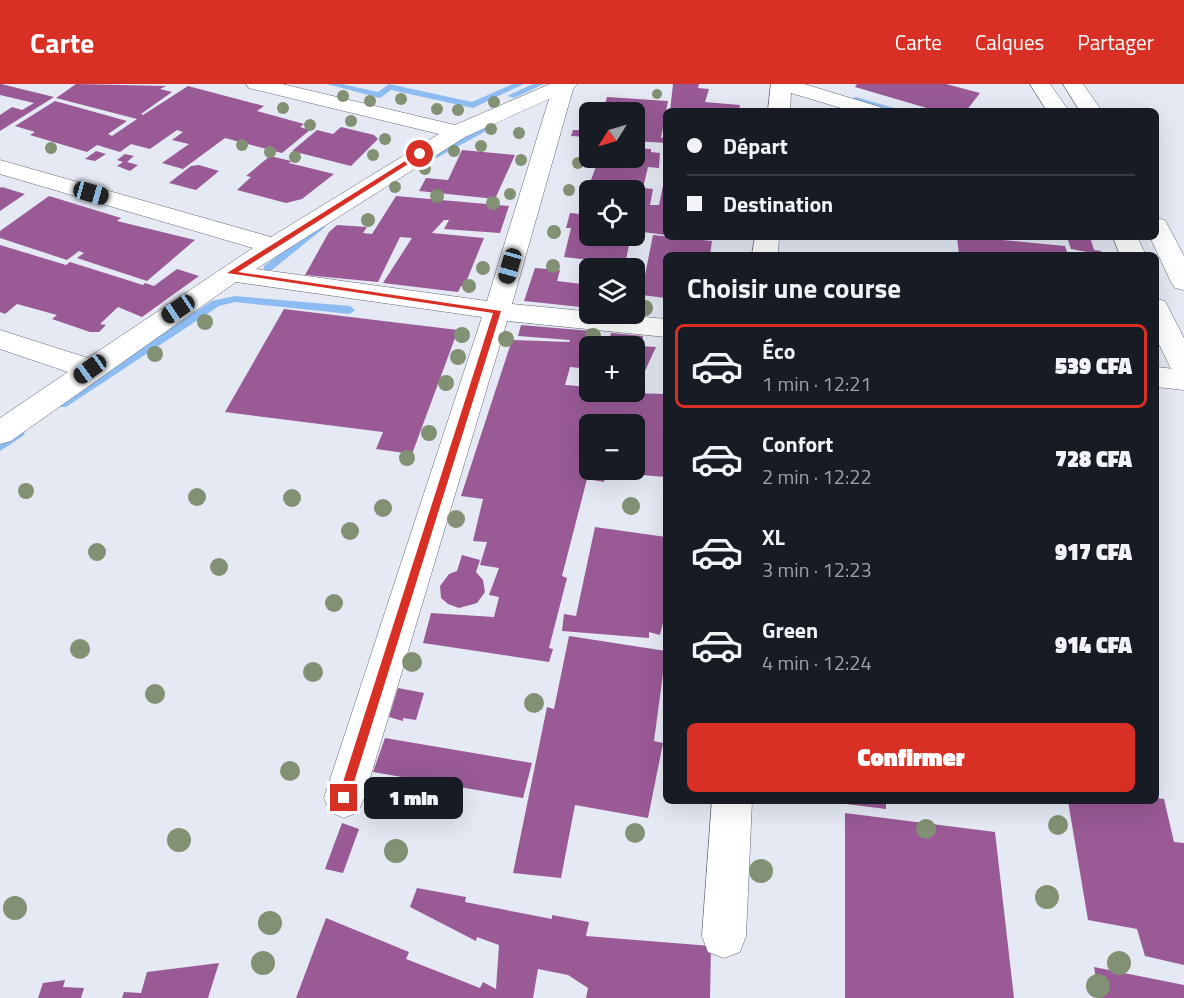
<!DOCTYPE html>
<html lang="fr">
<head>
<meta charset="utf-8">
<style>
	body { margin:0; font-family:"Titillium Web",sans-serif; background:#20242c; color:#f1f3f6; height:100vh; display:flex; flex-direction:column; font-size:22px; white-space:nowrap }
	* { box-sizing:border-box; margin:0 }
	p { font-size:20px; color:#9ea1a6 }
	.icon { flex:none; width:33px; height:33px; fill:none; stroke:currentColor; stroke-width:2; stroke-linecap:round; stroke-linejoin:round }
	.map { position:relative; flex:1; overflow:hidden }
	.panel { position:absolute; left:663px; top:168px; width:496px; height:552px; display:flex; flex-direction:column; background:#171b24; border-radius:9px; box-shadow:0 6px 24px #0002 }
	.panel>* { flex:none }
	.guide { position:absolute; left:663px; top:24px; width:496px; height:132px; border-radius:9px; box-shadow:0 6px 24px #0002; display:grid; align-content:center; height:132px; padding:0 24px; background:#171b24 }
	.needle { width:39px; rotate:233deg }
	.buttons { position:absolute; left:579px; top:18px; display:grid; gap:12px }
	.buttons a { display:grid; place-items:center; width:66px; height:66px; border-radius:9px; background:#171b24; box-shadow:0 6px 24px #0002; font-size:30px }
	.end { position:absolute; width:27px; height:27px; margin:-14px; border:8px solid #d93025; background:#fff; box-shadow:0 0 0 3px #fff }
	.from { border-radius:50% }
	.bubble { position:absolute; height:42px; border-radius:9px; background:#171b24; box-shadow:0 6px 24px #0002; font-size:20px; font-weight:800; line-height:42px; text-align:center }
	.car { position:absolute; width:18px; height:36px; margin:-18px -9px; border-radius:8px; box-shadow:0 0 4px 2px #0007; background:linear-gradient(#222 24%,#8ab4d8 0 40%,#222 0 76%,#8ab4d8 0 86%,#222 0) }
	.guide b { display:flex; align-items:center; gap:21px; height:57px; font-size:22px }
	.guide b+b { border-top:2px solid #363941 }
	.guide i { width:15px; height:15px; background:#f1f3f6 }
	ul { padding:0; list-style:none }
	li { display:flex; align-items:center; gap:18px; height:84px; margin:0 12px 9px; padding:0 12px; border:3px solid transparent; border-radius:9px }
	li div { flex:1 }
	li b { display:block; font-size:22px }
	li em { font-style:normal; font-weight:800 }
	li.selected { border-color:#d93025 }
	li>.icon { width:54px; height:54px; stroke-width:1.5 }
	h2 { padding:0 24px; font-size:27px; line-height:72px }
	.cta { display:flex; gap:12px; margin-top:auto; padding:12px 24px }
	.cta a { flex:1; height:69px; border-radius:9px; background:#d93025; color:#fff; font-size:24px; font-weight:800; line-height:69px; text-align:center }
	header { display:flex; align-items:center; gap:36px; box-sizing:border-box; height:84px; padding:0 30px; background:#d93025; color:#fff }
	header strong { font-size:28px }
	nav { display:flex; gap:33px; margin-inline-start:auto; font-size:21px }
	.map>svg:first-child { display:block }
</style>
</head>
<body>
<header>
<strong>Carte</strong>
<nav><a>Carte</a><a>Calques</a><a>Partager</a></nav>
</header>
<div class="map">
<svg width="1184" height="914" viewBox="0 0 1184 914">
	<rect width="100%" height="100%" fill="#e4e9f4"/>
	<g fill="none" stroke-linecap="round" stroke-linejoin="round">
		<path fill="#8cbcf2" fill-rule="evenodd" d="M327,0H342L378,8L389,0L472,18L513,0H524L473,24L391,6L380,14Z
			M533,0H544L514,14L507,12Z
			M856,13L897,25L898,27H885L853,18V14Z
			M479,37H485L489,44L488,46L431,77H425V73L480,43Z
			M320,139L325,142L324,144L272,186H264V182Z
			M235,212L350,222L355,226L350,230L235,218L219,222L66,323H58L56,320L58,317L212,217Z
			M19,344L25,349L23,352L0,367V356Z"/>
	</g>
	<path fill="#995a96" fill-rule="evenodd" d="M0,0H1L54,13L0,47V31L12,23L22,26L34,19L0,11Z
		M76,0L166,2L160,5L172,8L141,30L143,31L188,2L264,22L257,27L304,40L300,43L310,46L282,69L225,54L183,85L162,79L189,60L172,56L183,48L177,46L150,65L131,60L120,68L97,61L87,68L30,51L35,48L15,42L55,17L127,37L108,50L112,52L137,35L56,14Z
		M673,0H699L698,4L709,5L705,18L740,21L739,27H670Z
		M857,0H946L980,9L966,27H937L855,3Z
		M607,13L668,17L661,54L666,53V59L634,57V28H603Z
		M341,43L374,51L378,55L351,82L292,67L317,46L333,50Z
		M573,46H581L589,47L587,53L571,52Z
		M634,64L651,65V68L660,69L659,84L648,83L643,104L653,105L650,121H659L666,87V151L635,147L638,135L634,134V106H590V130L579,129L599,74H634Z
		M462,66L515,71L495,115L419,107L426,94L448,96Z
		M96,67L106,70L95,77L85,75Z
		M125,70L134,72L127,78L138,81L130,87L117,82L123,78L117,76Z
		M270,72L291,77L289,79L334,90L302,115L286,119L237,106L251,93L246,92Z
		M199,81L219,87L196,106L169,99L191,82Z
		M2,103L25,110L0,127V104Z
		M49,112L121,134L117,137L195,156L147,197L77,174L84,169L79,167L67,176L0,154V147Z
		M396,112L509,122L500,149L444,145L449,136H444L432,149L484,154L464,203L461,202L458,208L383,199L412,154L400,153L378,198L305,191L329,148L337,141L367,143L363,149L372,150Z
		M570,129L590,131V152H631L625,180L564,173L571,144H566Z
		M653,151L712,157L710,171H666V214L641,211Z
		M957,153H992V155L1065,162L1068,171H959Z
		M1067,153H1090L1094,166L1101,167L1102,171L1071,165Z
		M0,161L66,181L70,178L143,201L145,199L154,202L177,185L199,192L142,233L118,223L100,240L106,241L99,248H90L52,235L57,231L17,220L5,230L0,228Z
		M535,184L560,186L557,197L590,201V224L524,217Z
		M284,225L458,246L412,370L376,365L383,348L225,328Z
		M521,241L591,247L590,257L633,261L590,262V285L570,283L565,301L590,303V308L666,310V393L606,388L604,398L587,395L562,492L567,494L549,564L553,565L549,578L423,559L431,529L494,533L499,513L489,511L499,484L480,481L487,458L473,457L483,415L461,412L512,256L569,258L570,256L518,252ZM590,340H634V386H590Z
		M611,249L643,252L641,262L656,263L643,291L634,290L636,260L609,257Z
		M595,443L666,453V526L660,551L649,548V554L562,547L564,530L576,532Z
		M462,471L480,476L476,488L483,496L485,508L477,519L459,524L448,520L441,514L440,502L449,490L457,487Z
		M569,552L666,567L654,657L663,659L648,734L575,721L561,794L513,789L547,623L554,625Z
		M398,604L424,609L416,636L403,634V637L389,633Z
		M385,654L532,679L523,714L373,688Z
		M1156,714L1164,715L1174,758L1184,759V881L1145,872L1137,845L1088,836L1068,717H1156Z
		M830,717H886V725L830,718Z
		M845,729L995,748L1014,914H845Z
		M342,739L359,745L343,789L325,785Z
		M417,804L466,813L465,818L552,835V831L589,838L586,852L711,862L710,914H586L588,904L568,891L538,885L533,914H296L326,834L409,868L406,875L480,904L483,898L496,905L499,861L477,853L476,857L410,823Z
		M219,879L208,914H122L124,908L141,909L147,888Z
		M1094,883L1184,901V914H1099Z
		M65,896L63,903L84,904L81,914H38L43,899Z"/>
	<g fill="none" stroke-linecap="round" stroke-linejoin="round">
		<defs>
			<path id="street" d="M246,0H282L455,41L550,0H577L573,5L512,220L666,235V253L507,237L364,714L358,728L344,734L330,728L324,714L482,233L236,198L11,357L0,360V334L68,288L0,265V246L88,274L253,164L0,90V76L271,153L439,50L249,4ZM549,15L487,217L256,185L465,53Z
				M771,0H804L880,23L884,27H851L791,9L790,27H768Z
				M755,153H779L778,171H752Z
				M1156,283L1184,286V306L1156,303Z
				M712,717H752L746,852L740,868L724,874L708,868L702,852Z"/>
			<path id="secondary" d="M1030,0H1050L1069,27H1047Z
				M1063,0H1083L1102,27H1080Z
				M1156,134L1165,136L1184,172V206L1175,204L1171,198L1150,153H1156Z
				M1113,153H1137L1146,171H1120Z
				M1156,215L1165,217L1184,254V294L1174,291L1156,254Z"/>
		</defs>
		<use href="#street" stroke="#636871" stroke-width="1"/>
		<use href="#secondary" stroke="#636871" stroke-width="1"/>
		<use href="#street" fill="#fff" fill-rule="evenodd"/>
		<use href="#secondary" fill="#fff" fill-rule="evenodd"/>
	</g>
	<g fill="#829073">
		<circle cx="657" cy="10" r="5"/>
		<circle cx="343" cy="12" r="6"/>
		<circle cx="401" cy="15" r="6"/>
		<circle cx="370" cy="17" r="6"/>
		<circle cx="494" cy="18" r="6"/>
		<circle cx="283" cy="24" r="6"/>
		<circle cx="437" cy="25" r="6"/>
		<circle cx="458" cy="26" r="6"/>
		<circle cx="351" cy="37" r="6"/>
		<circle cx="310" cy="41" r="6"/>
		<circle cx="491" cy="45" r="6"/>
		<circle cx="519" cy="49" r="6"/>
		<circle cx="385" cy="55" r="6"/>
		<circle cx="242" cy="61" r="6"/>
		<circle cx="481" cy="62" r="6"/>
		<circle cx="51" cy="64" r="6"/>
		<circle cx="454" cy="67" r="6"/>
		<circle cx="270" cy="68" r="6"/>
		<circle cx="373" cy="71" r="6"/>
		<circle cx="295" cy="73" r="6"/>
		<circle cx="521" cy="76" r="6"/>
		<circle cx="578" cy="79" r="6"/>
		<circle cx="425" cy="85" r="6"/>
		<circle cx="395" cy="103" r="6"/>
		<circle cx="569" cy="106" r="6"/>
		<circle cx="510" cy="110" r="6"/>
		<circle cx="437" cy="112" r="7"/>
		<circle cx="493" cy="119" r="7"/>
		<circle cx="368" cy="136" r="7"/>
		<circle cx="554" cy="148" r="7"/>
		<circle cx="553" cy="182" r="7"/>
		<circle cx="483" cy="184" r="7"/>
		<circle cx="469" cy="202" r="7"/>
		<circle cx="645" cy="224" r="8"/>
		<circle cx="205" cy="238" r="8"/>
		<circle cx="462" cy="251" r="8"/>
		<circle cx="593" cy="252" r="8"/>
		<circle cx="506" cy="255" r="8"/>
		<circle cx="155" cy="270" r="8"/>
		<circle cx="458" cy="273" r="8"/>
		<circle cx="446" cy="299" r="8"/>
		<circle cx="429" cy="349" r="8"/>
		<circle cx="407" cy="374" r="8"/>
		<circle cx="26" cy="407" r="8"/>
		<circle cx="197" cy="413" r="9"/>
		<circle cx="292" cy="414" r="9"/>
		<circle cx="631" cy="422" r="9"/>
		<circle cx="383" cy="424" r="9"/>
		<circle cx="456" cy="435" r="9"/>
		<circle cx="350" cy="447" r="9"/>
		<circle cx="97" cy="468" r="9"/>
		<circle cx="219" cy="483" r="9"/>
		<circle cx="334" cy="519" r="9"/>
		<circle cx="80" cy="565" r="10"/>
		<circle cx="412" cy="578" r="10"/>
		<circle cx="313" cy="588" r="10"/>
		<circle cx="155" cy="610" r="10"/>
		<circle cx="534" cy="619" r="10"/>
		<circle cx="290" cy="687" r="10"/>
		<circle cx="1058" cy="741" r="10"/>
		<circle cx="926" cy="745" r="10"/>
		<circle cx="635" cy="749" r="10"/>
		<circle cx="179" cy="756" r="12"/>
		<circle cx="396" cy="767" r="12"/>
		<circle cx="761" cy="787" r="12"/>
		<circle cx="1047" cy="813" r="12"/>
		<circle cx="15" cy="824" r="12"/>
		<circle cx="270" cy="839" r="12"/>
		<circle cx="263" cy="879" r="12"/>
		<circle cx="1119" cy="879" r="12"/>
		<circle cx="1098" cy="902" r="12"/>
	</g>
	<path fill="#d93025" d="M418,69L424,70L238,188L501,227L349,714L344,719L338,714L493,229L227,189Z"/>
</svg>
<div class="buttons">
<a><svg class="needle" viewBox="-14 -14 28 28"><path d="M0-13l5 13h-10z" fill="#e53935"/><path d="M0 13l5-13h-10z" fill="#9ea1a6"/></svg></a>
<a><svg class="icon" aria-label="locate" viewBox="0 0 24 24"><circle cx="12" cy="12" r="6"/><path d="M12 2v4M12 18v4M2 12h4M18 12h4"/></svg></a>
<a><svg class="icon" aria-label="layers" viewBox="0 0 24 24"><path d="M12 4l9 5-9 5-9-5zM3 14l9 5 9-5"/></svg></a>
<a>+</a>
<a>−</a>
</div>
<i class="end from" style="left:420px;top:70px"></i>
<i class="end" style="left:344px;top:714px"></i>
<div class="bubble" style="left:364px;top:693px;width:99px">1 min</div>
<i class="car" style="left:91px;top:109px;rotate:106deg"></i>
<i class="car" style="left:510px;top:182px;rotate:196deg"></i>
<i class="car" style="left:178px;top:225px;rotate:236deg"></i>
<i class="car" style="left:90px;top:285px;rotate:234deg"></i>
<div class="guide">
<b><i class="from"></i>Départ</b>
<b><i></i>Destination</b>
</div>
<section class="panel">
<h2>Choisir une course</h2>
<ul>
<li class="selected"><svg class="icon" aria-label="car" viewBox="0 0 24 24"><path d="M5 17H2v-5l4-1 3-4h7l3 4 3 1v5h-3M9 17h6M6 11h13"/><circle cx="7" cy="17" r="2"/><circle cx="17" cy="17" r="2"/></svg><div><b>Éco</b><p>1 min · 12:21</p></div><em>539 CFA</em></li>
<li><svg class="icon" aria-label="car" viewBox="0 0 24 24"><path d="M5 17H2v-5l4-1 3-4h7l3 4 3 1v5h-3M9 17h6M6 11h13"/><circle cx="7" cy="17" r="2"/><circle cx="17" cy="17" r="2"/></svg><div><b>Confort</b><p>2 min · 12:22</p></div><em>728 CFA</em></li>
<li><svg class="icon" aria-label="car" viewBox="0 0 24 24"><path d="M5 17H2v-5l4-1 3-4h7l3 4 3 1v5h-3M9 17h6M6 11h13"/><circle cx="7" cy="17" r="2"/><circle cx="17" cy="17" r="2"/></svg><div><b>XL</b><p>3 min · 12:23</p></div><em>917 CFA</em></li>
<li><svg class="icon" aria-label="car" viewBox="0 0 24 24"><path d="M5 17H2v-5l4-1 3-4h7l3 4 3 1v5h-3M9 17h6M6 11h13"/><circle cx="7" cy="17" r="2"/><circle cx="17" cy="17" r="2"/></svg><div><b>Green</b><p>4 min · 12:24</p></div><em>914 CFA</em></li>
</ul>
<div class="cta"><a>Confirmer</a></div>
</section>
</div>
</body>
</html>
